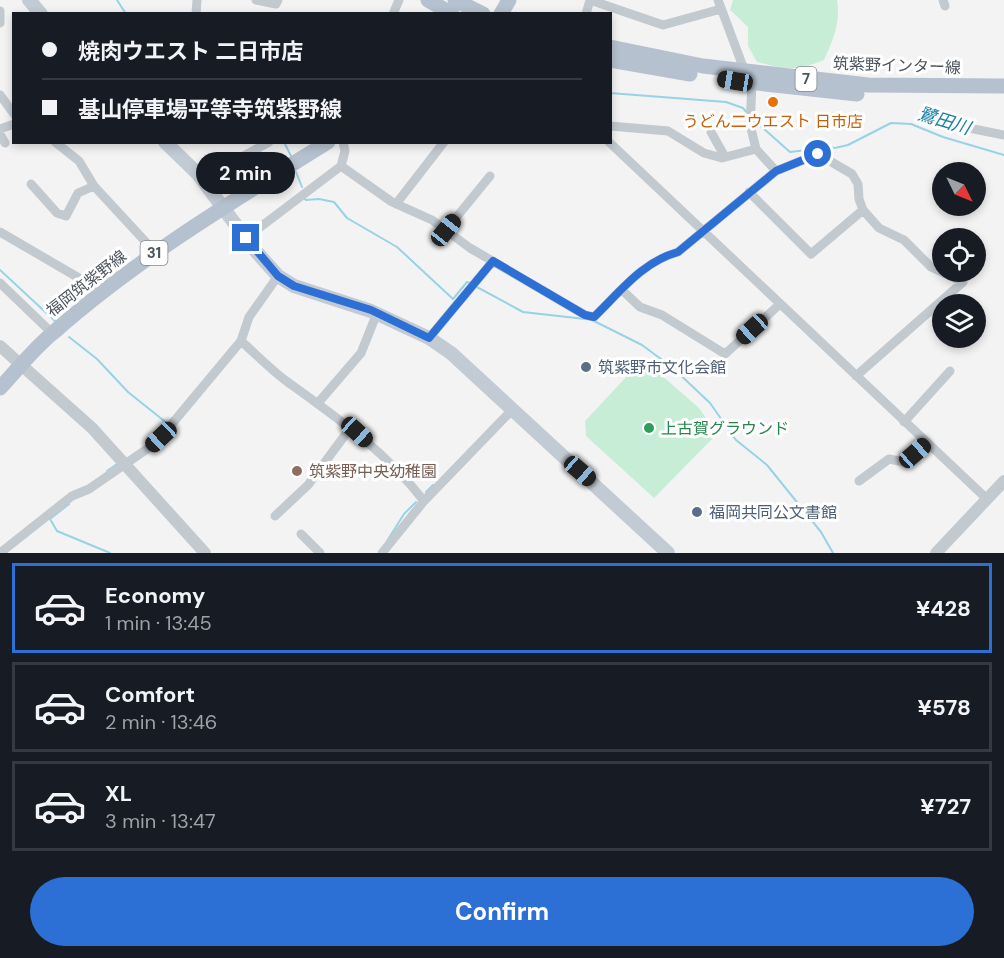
<!DOCTYPE html>
<html lang="en">
<head>
<meta charset="utf-8">
<style>
	body { margin:0; font-family:"DM Sans","Noto Sans JP",sans-serif; background:#242831; color:#f1f3f6; height:100vh; display:flex; flex-direction:column; font-size:22px; white-space:nowrap }
	* { box-sizing:border-box; margin:0 }
	p { font-size:20px; color:#9ea1a6 }
	.icon { flex:none; width:33px; height:33px; fill:none; stroke:currentColor; stroke-width:2; stroke-linecap:round; stroke-linejoin:round }
	.map { position:relative; height:553px; overflow:hidden }
	.side { display:flex; flex-direction:column; background:#171b24; flex:1 }
	.side>* { flex:none }
	.banner { position:absolute; left:12px; top:12px; width:600px; height:132px; border-radius:0px; box-shadow:0 3px 9px #0003; display:grid; align-content:center; height:132px; padding:0 30px; background:#171b24 }
	.needle { width:39px; rotate:133deg }
	.fabs { position:absolute; left:932px; top:162px; display:grid; gap:12px }
	.fabs a { display:grid; place-items:center; width:54px; height:54px; border-radius:50%; background:#171b24; box-shadow:0 3px 9px #0003; font-size:30px }
	.end { position:absolute; width:27px; height:27px; margin:-14px; border:8px solid #2c6fd5; background:#fff; box-shadow:0 0 0 3px #fff }
	.from { border-radius:50% }
	.bubble { position:absolute; height:42px; border-radius:21px; background:#171b24; box-shadow:0 3px 9px #0003; font-size:20px; font-weight:700; line-height:42px; text-align:center }
	.car { position:absolute; width:18px; height:36px; margin:-18px -9px; border-radius:8px; box-shadow:0 0 4px 2px #0007; background:linear-gradient(#222 24%,#8ab4d8 0 40%,#222 0 76%,#8ab4d8 0 86%,#222 0) }
	.banner b { display:flex; align-items:center; gap:21px; height:57px; font-size:22px }
	.banner b+b { border-top:2px solid #363941 }
	.banner i { width:15px; height:15px; background:#f1f3f6 }
	ul { padding:10px 0 0; list-style:none }
	li { display:flex; align-items:center; gap:18px; height:90px; margin:0 12px 9px; padding:0 18px; border:3px solid #363941; border-radius:0px }
	li div { flex:1 }
	li b { display:block; font-size:22px }
	li em { font-style:normal; font-weight:700 }
	li.on { border-color:#2c6fd5 }
	li>.icon { width:54px; height:54px; stroke-width:1.5 }
	.primary-button { display:flex; gap:12px; margin-top:auto; padding:12px 30px }
	.primary-button a { flex:1; height:69px; border-radius:36px; background:#2c6fd5; color:#fff; font-size:24px; font-weight:700; line-height:69px; text-align:center }
	.map>svg:first-child { display:block }
</style>
</head>
<body>
<div class="map">
<svg width="1004" height="553" viewBox="0 0 1004 553">
	<rect width="100%" height="100%" fill="#f4f3f3"/>
	<path fill="#c7edd7" d="M733,0H837C841,21 833,41 824,60C796,71 787,70 757,62L748,46V27L730,10Z
		M643,359L699,408L717,434L654,498L586,436L585,421Z"/>
	<g fill="none" stroke-linecap="round" stroke-linejoin="round">
		<path stroke="#98d2e5" stroke-width="2" d="M117,0L126,14
			M610,93L726,102L743,108L748,114
			M754,120L790,152L816,149L823,146L835,148L848,145L891,123L911,124L943,137L1004,155
			M284,142L291,156
			M296,172L302,187
			M303,197L306,200L319,199L334,202L347,218L397,247L453,299L467,282L470,283
			M0,270L55,321
			M475,286L523,312L585,319
			M594,321L642,345L673,368L710,403L736,440L767,465L821,532L833,553
			M69,337L97,359L128,392L168,424
			M107,471L117,464
			M426,492L433,485
			M69,504L50,519L57,531L110,553
			M387,541L404,514L416,502"/>
		<path stroke="#c2c9cf" stroke-width="9" d="M256,0L276,4L278,0
			M590,0L663,25L721,9
			M718,0L745,72
			M943,0L945,6
			M0,11V23
			M196,14L197,0
			M393,14L399,0
			M586,14L590,0
			M752,84L750,124L756,149L776,171
			M0,95L14,114
			M610,126L668,131L704,153L722,158L756,149
			M959,126L1004,135
			M0,129L14,124
			M711,132L725,157
			M0,134L5,143
			M55,142L79,161L94,186L155,252
			M343,142L345,151L341,166L392,202L432,220L470,248L585,315L594,317C620,292 642,262 678,252L776,171L818,154L852,174L858,184L859,199L863,210L879,228L904,240L931,267L963,282L856,376
			M609,142L987,499
			M202,179L269,142
			M31,184L57,213L66,216L78,193L94,186
			M749,192L811,254L863,210
			M396,204L444,142
			M446,230L490,176
			M0,232L103,292
			M246,238L341,166
			M0,283L52,333
			M622,290L640,307L662,315L725,354L780,304
			M429,338L493,261
			M241,341C257,355 272,371 289,383C339,419 386,452 424,501
			M318,403L361,353L377,313
			M904,422L950,371
			M859,481L889,459L904,462L926,443
			M275,516L308,485L351,427
			M301,534L320,553
			M0,553L72,496L89,489L147,449L161,437L241,341L249,317L278,276
			M382,553L424,501L513,409"/>
		<path stroke="#c2c9cf" stroke-width="12" d="M0,346L92,428L205,553
			M936,553L1004,481"/>
		<path stroke="#c2cad4" stroke-width="14" d="M29,0L41,14
			M165,142L198,174L253,248L278,276L294,286L371,311L429,338L451,353L668,553"/>
		<path stroke="#b5c1ce" stroke-width="15" d="M428,0L452,14
			M455,0L483,14
			M501,14L509,0
			M610,47L703,66L868,85L1004,86
			M610,60L690,74
			M729,80L857,94
			M0,388C18,369 34,348 54,332C138,258 233,201 328,142"/>
	</g>
	<g fill="none" stroke-linecap="round" stroke-linejoin="round">
		<path stroke="#2c6fd5" stroke-width="8" d="M246,238L278,276L294,286L371,310L429,338L493,261L585,315L594,317C620,292 642,262 678,252L776,171L818,154"/>
	</g>
	<circle fill="#e8710a" stroke="#fff" stroke-width="2" cx="773" cy="102" r="6"/>
	<g fill="#5c6f8a" stroke="#fff" stroke-width="2">
		<circle cx="586" cy="367" r="6"/>
		<circle cx="697" cy="512" r="6"/>
	</g>
	<circle fill="#2e9e5b" stroke="#fff" stroke-width="2" cx="649" cy="428" r="6"/>
	<circle fill="#8d6e63" stroke="#fff" stroke-width="2" cx="297" cy="471" r="6"/>
	<g text-anchor="middle" stroke-width="6" stroke-linejoin="round" paint-order="stroke">
		<g fill="#fff" stroke="#82888e" stroke-width="1.5">
			<rect x="795.5" y="67" width="21" height="24" rx="4.5"/>
			<rect x="140.5" y="241" width="27" height="24" rx="4.5"/>
		</g>
		<g font-size="15" font-weight="bold" fill="#4c555e">
			<text x="806" y="84">7</text>
			<text x="154" y="258">31</text>
		</g>
		<g font-size="16" fill="#4c555e" stroke="#fff">
			<text transform="translate(897 65) rotate(2)" y="6">筑紫野インター線</text>
			<text transform="translate(86 283) rotate(-38)" y="6">福岡筑紫野線</text>
		</g>
		<g font-size="16" fill="#c56008" stroke="#fff">
			<text x="773" y="127">うどん二ウエスト 日市店</text>
		</g>
		<g font-size="16" fill="#4e5e75" stroke="#fff" text-anchor="start">
			<text x="598" y="373">筑紫野市文化会館</text>
			<text x="709" y="518">福岡共同公文書館</text>
		</g>
		<g font-size="16" fill="#27864d" stroke="#fff" text-anchor="start">
			<text x="661" y="434">上古賀グラウンド</text>
		</g>
		<g font-size="16" fill="#785e54" stroke="#fff" text-anchor="start">
			<text x="309" y="477">筑紫野中央幼稚園</text>
		</g>
		<g font-size="18" font-style="italic" fill="#1a80a3" stroke="#fff">
			<text transform="translate(944 121) rotate(17)" y="6">鷺田川</text>
		</g>
	</g>
</svg>
<div class="fabs">
<a><svg class="needle" viewBox="-14 -14 28 28"><path d="M0-13l5 13h-10z" fill="#e53935"/><path d="M0 13l5-13h-10z" fill="#9ea1a6"/></svg></a>
<a><svg class="icon" aria-label="locate" viewBox="0 0 24 24"><circle cx="12" cy="12" r="6"/><path d="M12 2v4M12 18v4M2 12h4M18 12h4"/></svg></a>
<a><svg class="icon" aria-label="layers" viewBox="0 0 24 24"><path d="M12 4l9 5-9 5-9-5zM3 14l9 5 9-5"/></svg></a>
</div>
<i class="end from" style="left:818px;top:154px"></i>
<i class="end" style="left:246px;top:238px"></i>
<div class="bubble" style="left:196px;top:152px;width:99px">2 min</div>
<i class="car" style="left:735px;top:81px;rotate:279deg"></i>
<i class="car" style="left:446px;top:230px;rotate:39deg"></i>
<i class="car" style="left:752px;top:329px;rotate:228deg"></i>
<i class="car" style="left:357px;top:432px;rotate:132deg"></i>
<i class="car" style="left:161px;top:437px;rotate:227deg"></i>
<i class="car" style="left:915px;top:453px;rotate:49deg"></i>
<i class="car" style="left:580px;top:471px;rotate:131deg"></i>
<div class="banner">
<b><i class="from"></i>焼肉ウエスト 二日市店</b>
<b><i></i>基山停車場平等寺筑紫野線</b>
</div>
</div>
<section class="side">
<ul>
<li class="on"><svg class="icon" aria-label="car" viewBox="0 0 24 24"><path d="M5 17H2v-5l4-1 3-4h7l3 4 3 1v5h-3M9 17h6M6 11h13"/><circle cx="7" cy="17" r="2"/><circle cx="17" cy="17" r="2"/></svg><div><b>Economy</b><p>1 min · 13:45</p></div><em>¥428</em></li>
<li><svg class="icon" aria-label="car" viewBox="0 0 24 24"><path d="M5 17H2v-5l4-1 3-4h7l3 4 3 1v5h-3M9 17h6M6 11h13"/><circle cx="7" cy="17" r="2"/><circle cx="17" cy="17" r="2"/></svg><div><b>Comfort</b><p>2 min · 13:46</p></div><em>¥578</em></li>
<li><svg class="icon" aria-label="car" viewBox="0 0 24 24"><path d="M5 17H2v-5l4-1 3-4h7l3 4 3 1v5h-3M9 17h6M6 11h13"/><circle cx="7" cy="17" r="2"/><circle cx="17" cy="17" r="2"/></svg><div><b>XL</b><p>3 min · 13:47</p></div><em>¥727</em></li>
</ul>
<div class="primary-button"><a>Confirm</a></div>
</section>
</body>
</html>
